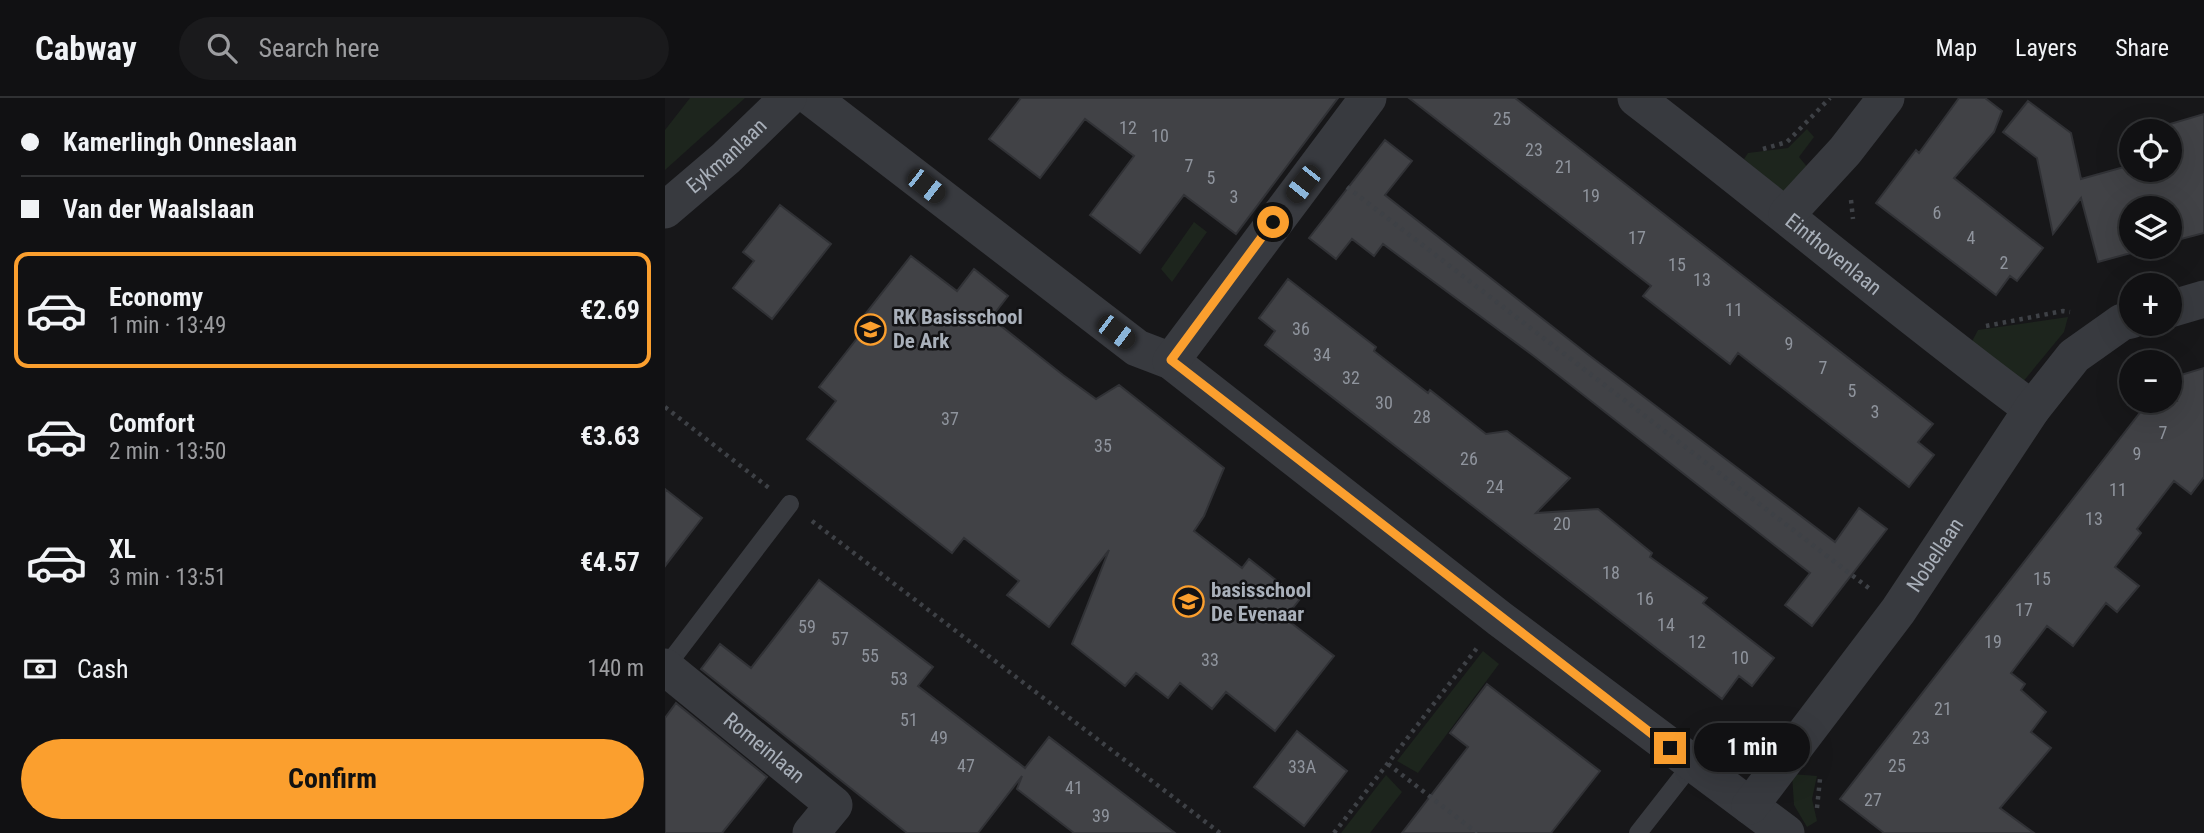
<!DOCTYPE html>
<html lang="en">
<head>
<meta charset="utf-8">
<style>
	body { margin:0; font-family:"Roboto Condensed",sans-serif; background:#1a1a1c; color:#f1f3f6; height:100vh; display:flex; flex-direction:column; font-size:26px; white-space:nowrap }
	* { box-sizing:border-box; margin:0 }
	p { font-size:23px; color:#9c9da0 }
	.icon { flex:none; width:38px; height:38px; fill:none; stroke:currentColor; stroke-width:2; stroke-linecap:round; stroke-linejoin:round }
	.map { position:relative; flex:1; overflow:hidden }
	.drawer { display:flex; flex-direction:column; background:#111113; width:665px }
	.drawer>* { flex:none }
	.banner { display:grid; align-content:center; height:154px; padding:0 21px; background:#111113 }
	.controls { position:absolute; left:1454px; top:21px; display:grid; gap:14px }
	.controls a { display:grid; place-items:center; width:63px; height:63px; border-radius:50%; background:#111113; box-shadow:0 7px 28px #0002,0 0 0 2px #303133; font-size:35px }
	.end { position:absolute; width:32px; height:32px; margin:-16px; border:9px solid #fb9f2e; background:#111; box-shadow:0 0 0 4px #111 }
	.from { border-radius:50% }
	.bubble { position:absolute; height:49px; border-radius:24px; background:#111113; box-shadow:0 7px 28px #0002,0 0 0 2px #303133; font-size:23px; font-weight:700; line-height:49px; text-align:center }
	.car { position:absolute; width:21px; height:42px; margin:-21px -10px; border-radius:9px; box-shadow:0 0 5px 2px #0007; background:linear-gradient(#222 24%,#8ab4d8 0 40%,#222 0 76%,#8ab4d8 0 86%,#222 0) }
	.banner b { display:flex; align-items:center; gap:24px; height:66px; font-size:26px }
	.banner b+b { border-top:2px solid #303133 }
	.banner i { width:18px; height:18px; background:#f1f3f6 }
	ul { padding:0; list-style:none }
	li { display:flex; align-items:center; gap:21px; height:116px; margin:0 14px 10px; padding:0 7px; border:4px solid transparent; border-radius:14px }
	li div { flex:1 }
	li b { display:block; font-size:26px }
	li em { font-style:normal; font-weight:700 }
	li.on { border-color:#fb9f2e }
	li>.icon { width:63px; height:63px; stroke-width:1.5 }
	.pay { display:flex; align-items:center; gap:18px; height:77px; padding:0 21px; font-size:26px }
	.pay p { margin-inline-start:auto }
	.action { display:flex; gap:14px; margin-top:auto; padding:14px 21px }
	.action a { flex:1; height:80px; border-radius:42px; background:#fb9f2e; color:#111; font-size:28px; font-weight:700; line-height:80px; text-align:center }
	header { display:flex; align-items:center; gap:42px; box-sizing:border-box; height:98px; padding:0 35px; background:#111113; border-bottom:2px solid #303133 }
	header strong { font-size:33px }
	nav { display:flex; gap:38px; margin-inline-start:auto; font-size:24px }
	.search { width:490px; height:63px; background:#1a1a1c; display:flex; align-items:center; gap:18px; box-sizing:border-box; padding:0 24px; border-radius:38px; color:#9c9da0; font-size:26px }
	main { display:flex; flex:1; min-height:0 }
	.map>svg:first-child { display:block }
</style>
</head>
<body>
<header>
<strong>Cabway</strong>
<div class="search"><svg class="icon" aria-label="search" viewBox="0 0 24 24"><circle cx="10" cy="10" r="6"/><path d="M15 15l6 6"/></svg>Search here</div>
<nav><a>Map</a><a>Layers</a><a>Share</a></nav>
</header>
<main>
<section class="drawer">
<div class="banner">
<b><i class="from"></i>Kamerlingh Onneslaan</b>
<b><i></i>Van der Waalslaan</b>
</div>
<ul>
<li class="on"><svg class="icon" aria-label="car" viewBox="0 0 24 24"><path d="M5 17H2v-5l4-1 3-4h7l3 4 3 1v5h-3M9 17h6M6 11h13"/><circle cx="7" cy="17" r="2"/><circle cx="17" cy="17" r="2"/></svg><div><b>Economy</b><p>1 min · 13:49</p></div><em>€2.69</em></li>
<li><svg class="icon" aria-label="car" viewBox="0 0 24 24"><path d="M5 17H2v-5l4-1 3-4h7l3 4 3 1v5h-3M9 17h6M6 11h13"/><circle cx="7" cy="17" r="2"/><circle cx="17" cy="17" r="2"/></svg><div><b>Comfort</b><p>2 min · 13:50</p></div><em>€3.63</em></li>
<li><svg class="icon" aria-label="car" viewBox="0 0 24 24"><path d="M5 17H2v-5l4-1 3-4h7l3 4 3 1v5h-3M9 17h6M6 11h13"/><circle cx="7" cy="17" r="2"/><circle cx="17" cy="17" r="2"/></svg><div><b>XL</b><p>3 min · 13:51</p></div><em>€4.57</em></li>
</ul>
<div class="pay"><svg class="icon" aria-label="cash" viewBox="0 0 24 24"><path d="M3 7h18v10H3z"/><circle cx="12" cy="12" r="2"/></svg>Cash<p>140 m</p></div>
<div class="action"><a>Confirm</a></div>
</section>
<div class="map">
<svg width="1539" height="735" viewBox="0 0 1539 735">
	<rect width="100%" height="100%" fill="#171719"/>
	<path fill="#1d251d" d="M25,0H80L0,72V32Z
		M1142,31L1149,39L1134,59L1144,71L1118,94L1079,61L1083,55L1123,50Z
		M529,124L542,134L507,184L496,171Z
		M1403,219L1399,234L1357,285L1303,251L1313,232Z
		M818,553L834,566L753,675L732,663Z
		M1127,676L1152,678L1147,701L1152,723L1142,729L1129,707Z
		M721,677L737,694L705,735H676Z"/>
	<path fill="#414246" stroke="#313236" stroke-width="2" d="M356,0H673L571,136L519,97L475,155L425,117L469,58L420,21L375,80L324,41Z
		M744,0H850L1268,326L1253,344L1269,357L1244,389L1073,255L1065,266L978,198L986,188Z
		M1294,0H1320L1337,13L1329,34L1289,80L1378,150L1352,183L1345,178L1331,197L1211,105L1251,52L1254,55Z
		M1363,3L1406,35L1416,81L1466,67V72H1505V26L1539,16V135L1505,144V110H1466V149H1488L1433,164L1416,100L1388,136L1372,60L1338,34Z
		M720,42L747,63L720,97L925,258L1170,444L1194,410L1222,431L1147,528L1120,507L1145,475L870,259L718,146L709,158L687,141L671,161L644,140Z
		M115,107L166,146L107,221L68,190L89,163L78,154Z
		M246,158L292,193L309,171L343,198L326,220L398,277L431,301L454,287L559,370L539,418L529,433L577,470L584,461L635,501L620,520L669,558L610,633L561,594L547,611L515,585L503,600L471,575L460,588L407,546L444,452L384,529L342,497L354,483L299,440L287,455L142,341L171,303L154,289L201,229L194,224Z
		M623,181L711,249L709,253L763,295L765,292L821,336L842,333L905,380L871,415L933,411L987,455L985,459L1042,500L1038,505L1109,560L1087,588L1074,578L1057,601L600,247L610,233L594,220Z
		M1539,270V379L1526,396L1509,383L1472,431L1476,435L1450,469L1474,488L1452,514L1441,505L1408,548L1382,528L1346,575L1360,586L1356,592L1381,614L1366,634L1386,650L1335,710L1369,735H1219L1175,701L1484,303H1512L1506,280Z
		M0,391L37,420L0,468Z
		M154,482L268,569L253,588L360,670L384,639L510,735H409L352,691L357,678L313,735H242L36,571L55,546L86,570Z
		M822,586L935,673L886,735H737L803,649L785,635Z
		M11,605L102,679L57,735H0V620Z
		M632,633L682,673L639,728L589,689Z"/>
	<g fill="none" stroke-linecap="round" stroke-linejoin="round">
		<path stroke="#3e4146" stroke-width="4.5" stroke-dasharray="3.5 5" stroke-linecap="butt" d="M1098,51L1122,44L1165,0
			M682,89L1205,491
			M1186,102L1188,121
			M1321,228L1398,213L1405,214
			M0,309L104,390
			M147,423L555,735
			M1064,644L1089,636
			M723,666L812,735
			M1152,710L1155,681
			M669,735L812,550"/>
		<path stroke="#383a3f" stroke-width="18" d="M0,570L125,406
			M973,735L1027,666"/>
		<g stroke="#383a3f" stroke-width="37">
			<path d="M147,0L472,250L506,263L835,521L1121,735"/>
			<path id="s1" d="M971,0C1104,102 1232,211 1367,311"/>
			<path id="s2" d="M0,112L61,60L123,0"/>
			<path d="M1122,116L1180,53L1221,0"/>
			<path d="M1505,211L1539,201"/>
			<path d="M506,263L703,0"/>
			<path id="s3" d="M0,569L169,707L146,735"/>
			<path id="s4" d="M1085,708L1233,513L1367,311L1409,258L1457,224L1466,222"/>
		</g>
	</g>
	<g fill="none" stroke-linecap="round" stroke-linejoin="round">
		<path stroke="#fb9f2e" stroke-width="9" d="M608,124L506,262L1005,650"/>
	</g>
	<defs>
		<symbol id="school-ring" viewBox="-11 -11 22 22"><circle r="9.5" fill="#121214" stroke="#fb9f2e" stroke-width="1.5"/><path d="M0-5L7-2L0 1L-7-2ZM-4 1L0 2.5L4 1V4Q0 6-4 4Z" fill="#fb9f2e"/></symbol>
	</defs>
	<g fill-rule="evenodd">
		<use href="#school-ring" x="188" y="214" width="35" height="35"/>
		<use href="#school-ring" x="506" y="486" width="35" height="35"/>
	</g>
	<g text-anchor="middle" stroke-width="5" stroke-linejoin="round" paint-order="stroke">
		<g font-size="18" fill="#8f949d">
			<text x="837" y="27">25</text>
			<text x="463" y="36">12</text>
			<text x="495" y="44">10</text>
			<text x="869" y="58">23</text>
			<text x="524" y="74">7</text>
			<text x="899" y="75">21</text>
			<text x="546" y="86">5</text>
			<text x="926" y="104">19</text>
			<text x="569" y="105">3</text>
			<text x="1272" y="121">6</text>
			<text x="972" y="146">17</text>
			<text x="1306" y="146">4</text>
			<text x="1339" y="171">2</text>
			<text x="1012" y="173">15</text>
			<text x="1037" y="188">13</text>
			<text x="1069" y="218">11</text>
			<text x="636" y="237">36</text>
			<text x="1124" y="252">9</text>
			<text x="657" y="263">34</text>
			<text x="1158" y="276">7</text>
			<text x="686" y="286">32</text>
			<text x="1187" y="299">5</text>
			<text x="719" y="311">30</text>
			<text x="1210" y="320">3</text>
			<text x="757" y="325">28</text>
			<text x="285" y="327">37</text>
			<text x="1498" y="341">7</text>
			<text x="438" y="354">35</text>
			<text x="1472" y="362">9</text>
			<text x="804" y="367">26</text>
			<text x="830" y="395">24</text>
			<text x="1453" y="398">11</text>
			<text x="1429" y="427">13</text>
			<text x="897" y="432">20</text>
			<text x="946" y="481">18</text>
			<text x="1377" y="487">15</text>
			<text x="980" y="507">16</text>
			<text x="1359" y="518">17</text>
			<text x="1001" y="533">14</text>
			<text x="142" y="535">59</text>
			<text x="175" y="547">57</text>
			<text x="1032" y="550">12</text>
			<text x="1328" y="550">19</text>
			<text x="205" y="564">55</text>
			<text x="1075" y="566">10</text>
			<text x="545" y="568">33</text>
			<text x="234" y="587">53</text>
			<text x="1278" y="617">21</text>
			<text x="244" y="628">51</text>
			<text x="274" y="646">49</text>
			<text x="1256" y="646">23</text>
			<text x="301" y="674">47</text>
			<text x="1232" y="674">25</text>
			<text x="637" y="675">33A</text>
			<text x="409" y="696">41</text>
			<text x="1208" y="708">27</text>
			<text x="436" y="724">39</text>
		</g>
		<g font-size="21" fill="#a9b0ba" stroke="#121214">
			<text dy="7" stroke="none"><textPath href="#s2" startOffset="82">Eykmanlaan</textPath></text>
			<text dy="7" stroke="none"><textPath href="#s1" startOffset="252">Einthovenlaan</textPath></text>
			<text dy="7" stroke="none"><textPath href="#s4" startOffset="312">Nobellaan</textPath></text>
			<text dy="7" stroke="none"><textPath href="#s3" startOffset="128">Romeinlaan</textPath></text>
		</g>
		<g font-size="21" font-weight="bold" fill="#a9b0ba" stroke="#121214" text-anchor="start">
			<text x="228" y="226">RK Basisschool<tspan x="228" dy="24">De Ark</tspan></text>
			<text x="546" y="499">basisschool<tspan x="546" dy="24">De Evenaar</tspan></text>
		</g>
	</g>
</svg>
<div class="controls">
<a><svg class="icon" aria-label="locate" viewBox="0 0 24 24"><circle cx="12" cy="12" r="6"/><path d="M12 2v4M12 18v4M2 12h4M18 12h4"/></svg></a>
<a><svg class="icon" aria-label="layers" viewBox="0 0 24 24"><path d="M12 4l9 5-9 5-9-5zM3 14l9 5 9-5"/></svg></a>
<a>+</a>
<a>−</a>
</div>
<i class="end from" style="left:608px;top:124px"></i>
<i class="end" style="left:1005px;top:650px"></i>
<div class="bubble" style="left:1029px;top:625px;width:116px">1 min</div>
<i class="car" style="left:638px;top:86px;rotate:218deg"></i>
<i class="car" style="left:261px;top:88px;rotate:128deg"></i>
<i class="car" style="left:451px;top:234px;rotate:127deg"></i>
</div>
</main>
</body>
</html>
